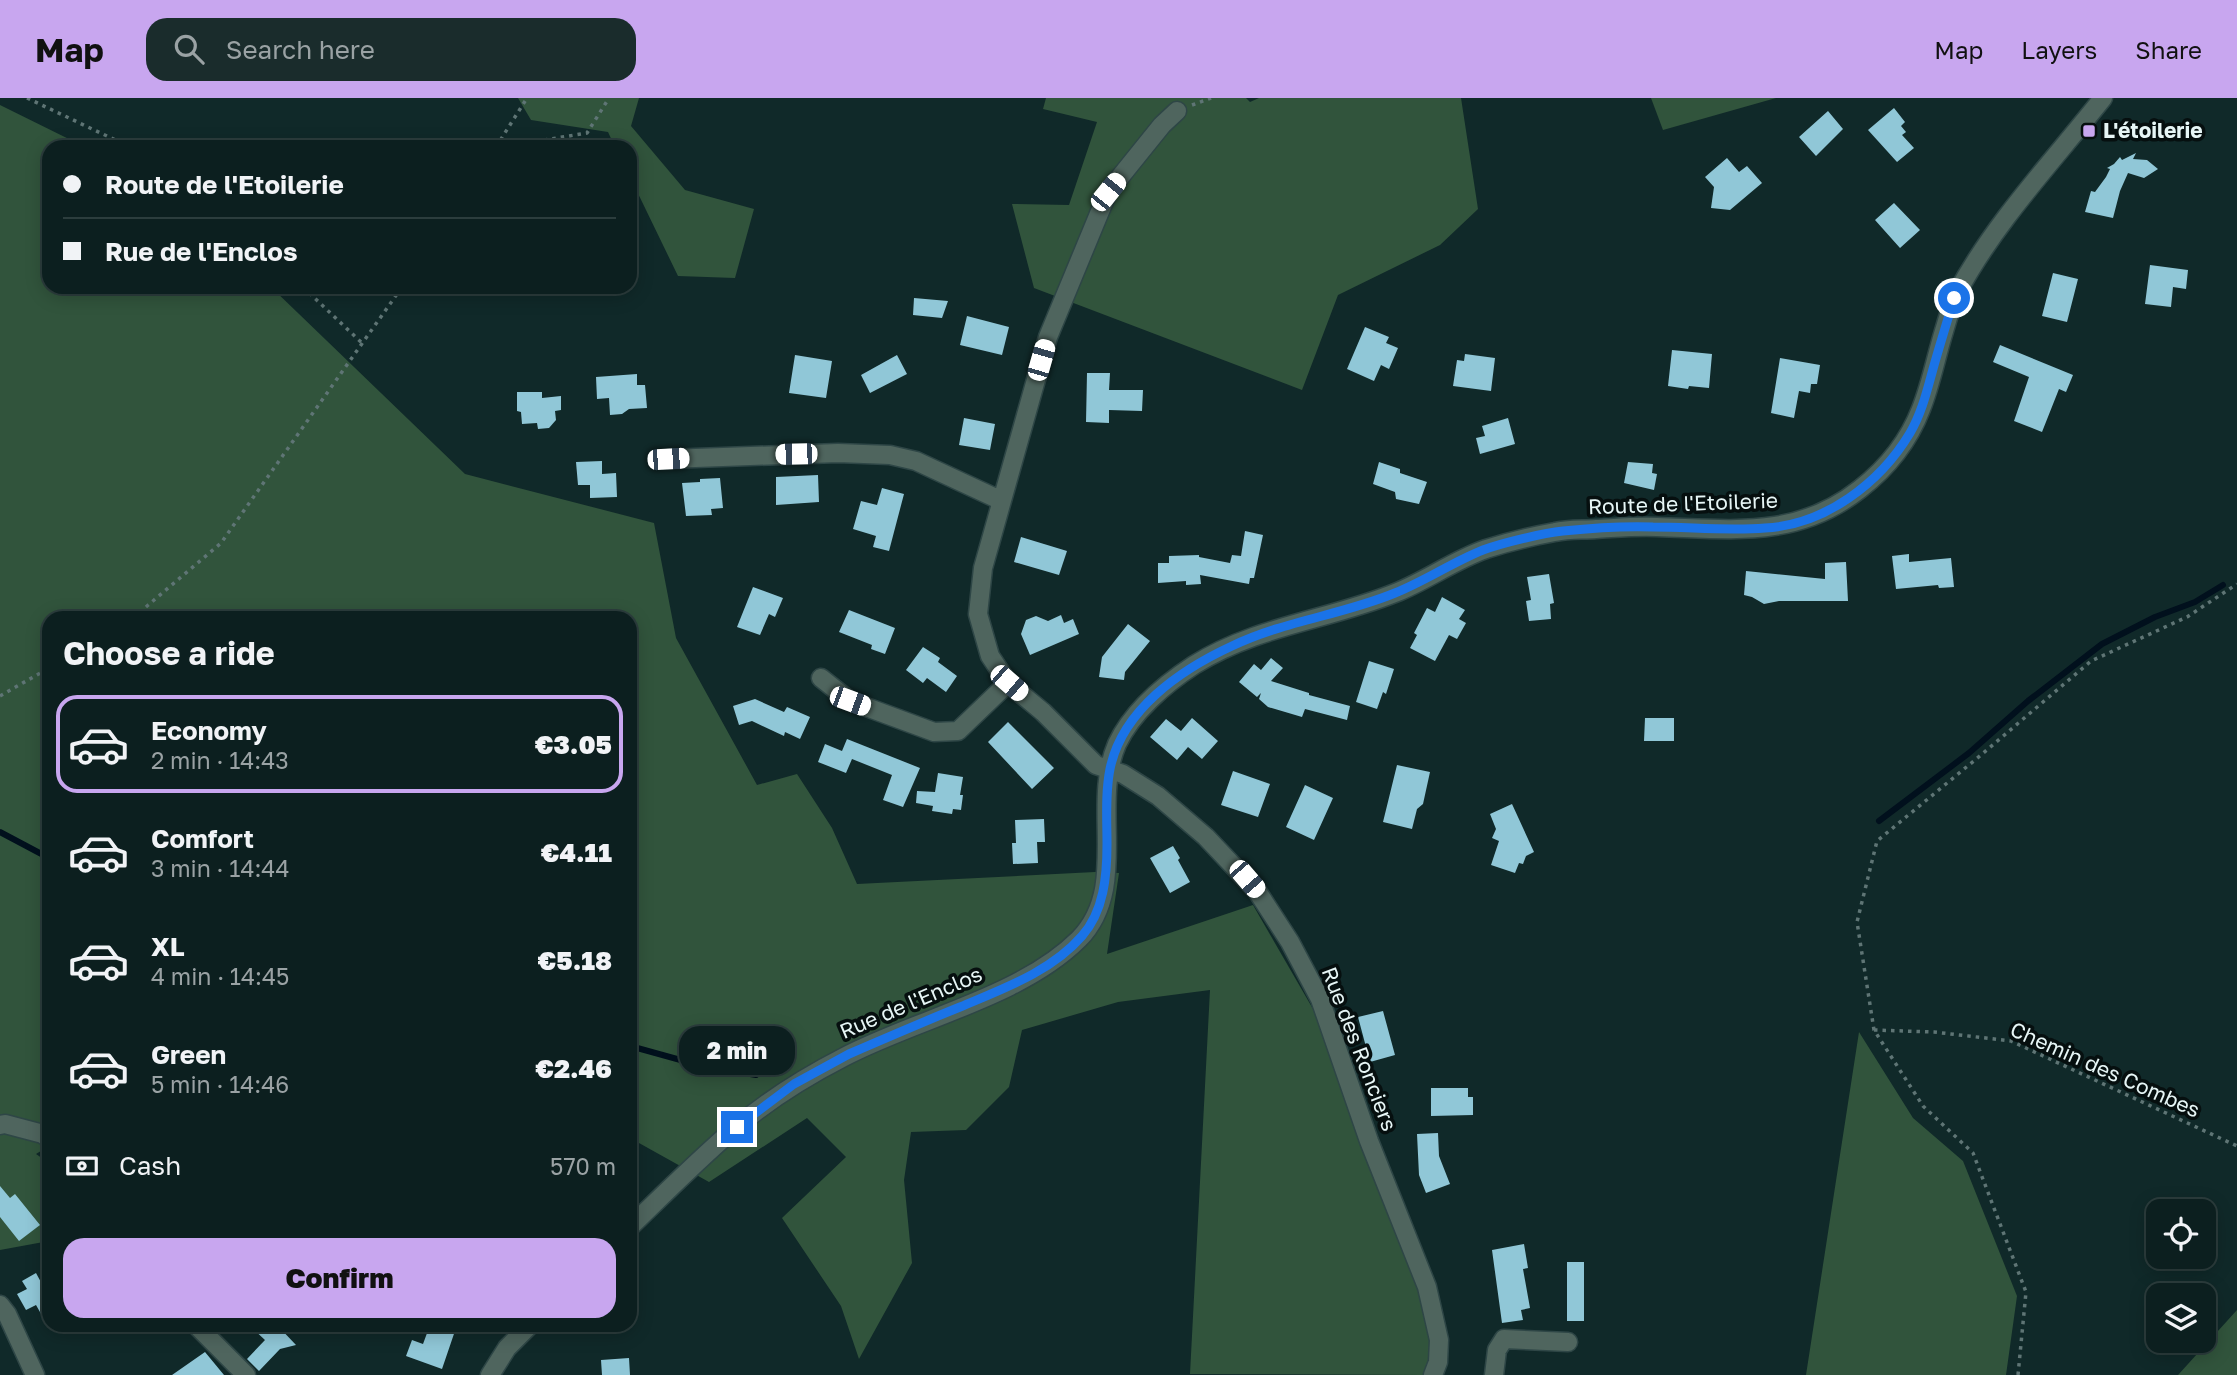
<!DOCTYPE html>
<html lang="en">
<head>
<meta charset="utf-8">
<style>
	body { margin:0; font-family:"Golos Text",sans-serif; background:#1a2c2c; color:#f1f3f6; height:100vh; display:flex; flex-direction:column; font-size:26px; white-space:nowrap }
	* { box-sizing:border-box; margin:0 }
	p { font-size:23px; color:#9aa2a4 }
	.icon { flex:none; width:38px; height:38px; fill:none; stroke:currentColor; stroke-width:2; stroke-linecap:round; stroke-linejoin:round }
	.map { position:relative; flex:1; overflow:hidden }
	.sheet { position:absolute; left:42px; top:513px; width:595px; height:721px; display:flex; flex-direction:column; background:#0c1f1f; border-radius:21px; box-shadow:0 4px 18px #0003,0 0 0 2px #2c3d3d }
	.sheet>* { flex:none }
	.top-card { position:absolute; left:42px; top:42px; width:595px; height:154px; border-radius:21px; box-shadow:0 4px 18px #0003,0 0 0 2px #2c3d3d; display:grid; align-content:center; height:154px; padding:0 21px; background:#0c1f1f }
	.fabs { position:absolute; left:2146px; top:1101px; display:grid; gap:14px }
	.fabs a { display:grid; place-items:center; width:70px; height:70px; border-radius:14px; background:#0c1f1f; box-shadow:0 4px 18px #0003,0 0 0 2px #2c3d3d; font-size:35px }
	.end { position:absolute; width:32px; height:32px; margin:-16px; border:9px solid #1a73e8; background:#fff; box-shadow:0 0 0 4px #fff }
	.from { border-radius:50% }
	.bubble { position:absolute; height:49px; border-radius:21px; background:#0c1f1f; box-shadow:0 4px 18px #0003,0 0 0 2px #2c3d3d; font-size:23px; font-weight:800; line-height:49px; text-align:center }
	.car { position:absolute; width:21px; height:42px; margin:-21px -10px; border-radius:9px; box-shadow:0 0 5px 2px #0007; background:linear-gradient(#fff 24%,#345 0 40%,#fff 0 76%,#345 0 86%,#fff 0) }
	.top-card b { display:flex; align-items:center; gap:24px; height:66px; font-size:26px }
	.top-card b+b { border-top:2px solid #2c3d3d }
	.top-card i { width:18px; height:18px; background:#f1f3f6 }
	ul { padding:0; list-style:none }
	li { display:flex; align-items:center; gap:21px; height:98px; margin:0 14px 10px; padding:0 7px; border:4px solid transparent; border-radius:21px }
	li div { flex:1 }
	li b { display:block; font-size:26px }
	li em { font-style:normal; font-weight:800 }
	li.active { border-color:#c8a6ef }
	li>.icon { width:63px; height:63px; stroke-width:1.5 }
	h2 { padding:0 21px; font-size:32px; line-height:84px }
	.pay { display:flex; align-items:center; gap:18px; height:77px; padding:0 21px; font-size:26px }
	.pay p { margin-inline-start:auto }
	.primary-button { display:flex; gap:14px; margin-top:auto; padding:14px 21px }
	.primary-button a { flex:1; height:80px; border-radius:21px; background:#c8a6ef; color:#111; font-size:28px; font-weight:800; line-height:80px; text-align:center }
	header { display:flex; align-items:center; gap:42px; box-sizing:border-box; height:98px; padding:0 35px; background:#c8a6ef; color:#111 }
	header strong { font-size:33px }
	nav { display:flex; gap:38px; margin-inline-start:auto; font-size:24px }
	.search { width:490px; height:63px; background:#1a2c2c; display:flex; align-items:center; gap:18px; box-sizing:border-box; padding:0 24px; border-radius:21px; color:#9aa2a4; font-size:26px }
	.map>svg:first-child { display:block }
</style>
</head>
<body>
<header>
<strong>Map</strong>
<div class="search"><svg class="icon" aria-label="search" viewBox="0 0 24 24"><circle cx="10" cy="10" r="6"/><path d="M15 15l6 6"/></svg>Search here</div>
<nav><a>Map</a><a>Layers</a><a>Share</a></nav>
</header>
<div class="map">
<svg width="2237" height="1277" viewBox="0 0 2237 1277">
	<rect width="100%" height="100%" fill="#102929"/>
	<path fill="#31543c" d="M518,0H639L631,28L685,92L754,111L735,180L678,178L630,79V49H615L608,34L531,22Z
		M1046,0H1246L1250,4L1259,0H1461L1478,111L1440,147L1338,197L1302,292L1034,190L1012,106L1069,107L1097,24L1043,11Z
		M1651,0H1776L1663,32Z
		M0,7L85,49H49V189H271L465,376L654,425L676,540L757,687L797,676L832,730L857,786L1095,774L1119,775L1107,856L1253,807L1313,911L1423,1194L1432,1261L1424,1277L1190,1276L1210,892L1118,904L1022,932L1009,989L966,1032L911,1034L904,1082L912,1165L859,1261L841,1208L782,1120L846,1059L807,1020L709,1084L630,1040V520H49V1048L36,1056L49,1065V1143L0,1152Z
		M1859,934L1913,1020L1963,1063L2017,1198L2006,1277H1806Z
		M2237,1212V1277H2178Z"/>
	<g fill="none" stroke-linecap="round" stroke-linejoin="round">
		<path stroke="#01101d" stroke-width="6" d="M1879,723L1969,655L2028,603L2102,546L2155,519L2195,504L2223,487
			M0,734L49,760
			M630,948L695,966L756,977"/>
	</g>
	<path fill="#90c7d7" d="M1894,10L1905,24L1901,28L1906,34L1902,37L1914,50L1897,64L1868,32Z
		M1828,13L1843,31L1816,58L1799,39Z
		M2136,55L2133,61L2147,62L2158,71L2144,80L2128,75L2120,93L2113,120L2085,114L2091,93L2095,94L2106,79L2110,71L2107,70L2114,66L2120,59L2122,62Z
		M1727,60L1739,74L1747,68L1762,85L1730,112L1711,110L1714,89L1705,79Z
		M1894,105L1920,132L1900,150L1875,122Z
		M2150,167L2188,172L2186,191L2173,189L2171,209L2145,206Z
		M2053,175L2078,181L2067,224L2042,218Z
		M914,200L948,203L942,220L913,217Z
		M967,218L1009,229L1002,257L960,247Z
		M1365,229L1389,239L1386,245L1398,250L1389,271L1381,267L1374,283L1347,271Z
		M2000,247L2073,277L2066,294L2059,291L2042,334L2014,323L2029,279L1993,264Z
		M1672,252L1712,256L1709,290L1689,288L1688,291L1668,288Z
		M1465,256L1495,260L1491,293L1453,288L1457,262L1464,263Z
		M795,257L832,263L826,300L789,295Z
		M897,257L907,276L870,295L861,277Z
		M1780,260L1820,267L1817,286H1811L1810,295L1799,293L1794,320L1771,315Z
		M1087,275H1110L1109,292H1143L1142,313L1109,312V325L1086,324Z
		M637,276V287H645L647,310L629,311L622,316L610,317L609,300L597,301L596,279Z
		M517,294H542V300L561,298V312L555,313L556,322L549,330L538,331L537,325L522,326L521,314L517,313Z
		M964,320L995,326L990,352L959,347Z
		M1508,320L1515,346L1480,356L1476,340L1485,338L1482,328Z
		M602,363V376L616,375L617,399L590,400V387H578L576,364Z
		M1379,364L1400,371V375L1427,384L1419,406L1396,401L1395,394L1373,386Z
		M1628,364L1653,366L1652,375L1657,376L1654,392L1624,385Z
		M818,377L819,404L776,407V379Z
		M720,380L723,410L711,411L712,417L686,418L682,385L700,384V381Z
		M882,390L904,396L889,453L873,449L876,438L853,431L861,403L877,407Z
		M1245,433L1263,437L1254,480H1250L1249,486L1200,477L1201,486L1186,487V483L1158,485V465H1169V458L1199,457V459L1230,465L1232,457L1241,458Z
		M1021,439L1067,453L1059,477L1014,464Z
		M1909,456V464L1951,460L1954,489L1939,490L1938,487L1896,491L1892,458Z
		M1846,464L1848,503H1779L1764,506L1752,499L1744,497L1746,473L1825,481V465Z
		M1549,476L1554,505L1550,506L1551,521L1529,523L1526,503L1531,502L1527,479Z
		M753,489L783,500L775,519L769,516L760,537L737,529Z
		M1442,499L1465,512L1459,521L1466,525L1457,541L1449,537L1435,563L1410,550L1417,537L1414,535L1427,510L1435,514Z
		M849,512L895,530L885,556L871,551L872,547L839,534Z
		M1061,517L1064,525L1073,521L1079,536L1030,557L1021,536L1026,522L1036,518L1048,523Z
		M1128,526L1150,543L1125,574L1124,582L1099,579L1102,559Z
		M923,549L940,560L938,564L957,578L946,594L927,580L923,585L906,572Z
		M1271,560L1283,570L1271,583L1309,595V597L1350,608L1347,622L1305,611L1302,619L1268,609L1259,601L1261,595L1257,599L1239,584L1254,566L1261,572Z
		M1369,563L1394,571L1386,596L1383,594L1377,611L1356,604Z
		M755,601L784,614L787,609L810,619L800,641L785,634L784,638L752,623L739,627L733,608Z
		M1192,620L1218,643L1202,661L1188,649L1177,662L1150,639L1166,621L1181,633Z
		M1645,620H1674V643H1644Z
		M1008,624L1054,670L1032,691L988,644Z
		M847,641L920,670L903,709L883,702L892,677L852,661L846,675L818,664L825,646L842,653Z
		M1397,667L1430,674L1423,706L1417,711L1412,731L1383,724Z
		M1233,673L1270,686L1258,719L1221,707Z
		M938,675L963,679L960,697H963L961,712L953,711L952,716L932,713L933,708L916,705L917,693L935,694Z
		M1305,687L1333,700L1314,742L1286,729Z
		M1512,706L1534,754L1526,758L1523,766L1519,765L1515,775L1491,767L1499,743L1492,740L1496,731L1490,716Z
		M1044,721L1045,744H1037L1038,765L1013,766L1012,745H1016L1015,722Z
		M1173,748L1180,760L1178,762L1190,784L1170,795L1150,760Z
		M1383,913L1395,957L1370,964L1358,919Z
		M1431,990H1468V999H1473V1017L1431,1018Z
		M1438,1035L1439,1058L1450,1086L1426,1095L1419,1077L1417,1036Z
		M0,1088L10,1100L15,1096L40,1127L19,1143L0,1119Z
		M1524,1146L1528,1170L1523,1171L1530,1210L1521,1212L1523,1222L1502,1225L1492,1152Z
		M1567,1164H1584V1223H1567Z
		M36,1175L49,1199V1230L36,1207L26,1212L17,1196L27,1191L22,1183Z
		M249,1227H277L296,1247L280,1251L259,1273L247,1261L265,1242Z
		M430,1227H457L442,1271L406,1258L412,1242L423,1246Z
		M205,1254L224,1277H172Z
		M629,1260L630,1277H602L601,1262Z"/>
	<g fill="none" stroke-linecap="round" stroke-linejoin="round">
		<defs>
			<path id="minor" d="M1177,13L1162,27L1108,94L1048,239L983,470L978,516L990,558L1008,585L1043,614L1096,667L1123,676L1158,698L1206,739L1257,793L1290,844L1320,901L1369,1043L1427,1189L1439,1242L1438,1264L1433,1277
				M668,361L838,355L890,357L916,363L1000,402
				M821,580L850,603L934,634L958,633L1008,585
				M0,1027L5,1026L43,1036L49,1041
				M630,1129C664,1096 698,1062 734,1031C767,1003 805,979 844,959C916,921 1021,899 1079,841C1130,789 1090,708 1117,646C1132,614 1165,586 1194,567C1256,528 1328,522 1395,495C1426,483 1454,462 1486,451C1508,444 1533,438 1555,434C1568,431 1582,432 1596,431C1616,430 1636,428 1657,429C1732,431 1797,441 1860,391C1887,370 1909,342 1921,311C1931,286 1936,259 1944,233C1948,220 1951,207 1957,195C1995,124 2053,63 2103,0
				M0,1207L7,1216L35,1277
				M196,1227L246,1277
				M490,1277L507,1250L530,1227
				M1494,1277L1497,1252L1504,1241L1568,1244"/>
		</defs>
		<use href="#minor" stroke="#2e4646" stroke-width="21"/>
		<path stroke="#5f7575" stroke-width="3.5" stroke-dasharray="3.5 5" stroke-linecap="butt" d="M27,0L130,49
			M1192,7L1211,0
			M496,49L527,0
			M502,49L587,35L609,0
			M303,189L363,246
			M133,520L221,445L402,189
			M0,598L49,570
			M1874,932L1934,934L2011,943L2237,1048
			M2018,1277L2026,1194L1973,1055L1923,1008L1874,932L1857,824L1877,743L1981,657L2091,563L2187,519L2237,486"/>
		<use href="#minor" stroke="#4f655e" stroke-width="18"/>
	</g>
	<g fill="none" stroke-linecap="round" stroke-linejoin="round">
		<path stroke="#1a73e8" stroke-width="9" d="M737,1029L794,986L849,956C886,940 923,924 960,909C1002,891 1051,874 1082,838C1104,813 1107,778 1107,746C1107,722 1105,696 1110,671C1122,612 1180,572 1232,548C1284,523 1342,517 1395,495C1425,483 1453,464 1483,452C1502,445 1543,435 1563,433C1592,430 1624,428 1653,429C1690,429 1728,433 1765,430C1825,427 1880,385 1910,335C1923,313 1928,288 1935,264C1941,243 1948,221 1954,200"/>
	</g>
	<rect fill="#c8a6ef" stroke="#060f0f" stroke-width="2.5" x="2082" y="26" width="14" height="14" rx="3.5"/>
	<g text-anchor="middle" stroke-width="7" stroke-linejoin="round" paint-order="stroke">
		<g font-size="21" font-weight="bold" fill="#e7f6f6" stroke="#060f0f" text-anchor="start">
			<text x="2103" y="40">L'étoilerie</text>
		</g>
		<g font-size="21" fill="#e7f6f6" stroke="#060f0f">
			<text transform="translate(1683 406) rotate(-2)" y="7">Route de l'Etoilerie</text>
			<text transform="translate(911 905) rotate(-23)" y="7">Rue de l'Enclos</text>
			<text transform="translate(1359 951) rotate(69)" y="7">Rue des Ronciers</text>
			<text transform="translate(2105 972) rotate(24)" y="7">Chemin des Combes</text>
		</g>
	</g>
</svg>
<div class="fabs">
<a><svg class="icon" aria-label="locate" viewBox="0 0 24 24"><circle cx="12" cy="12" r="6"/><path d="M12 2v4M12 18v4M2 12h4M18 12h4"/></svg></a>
<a><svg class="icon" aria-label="layers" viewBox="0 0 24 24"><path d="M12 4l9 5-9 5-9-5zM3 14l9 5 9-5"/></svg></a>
</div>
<i class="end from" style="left:1954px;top:200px"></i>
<i class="end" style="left:737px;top:1029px"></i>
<div class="bubble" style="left:679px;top:928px;width:116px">2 min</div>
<i class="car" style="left:1108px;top:94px;rotate:39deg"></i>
<i class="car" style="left:1041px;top:262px;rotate:16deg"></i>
<i class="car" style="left:796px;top:356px;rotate:269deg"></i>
<i class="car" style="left:668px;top:361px;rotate:87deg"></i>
<i class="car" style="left:1009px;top:585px;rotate:131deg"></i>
<i class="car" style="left:850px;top:603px;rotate:110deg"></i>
<i class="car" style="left:1247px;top:781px;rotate:139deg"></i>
<div class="top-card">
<b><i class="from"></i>Route de l'Etoilerie</b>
<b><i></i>Rue de l'Enclos</b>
</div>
<section class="sheet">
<h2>Choose a ride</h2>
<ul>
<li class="active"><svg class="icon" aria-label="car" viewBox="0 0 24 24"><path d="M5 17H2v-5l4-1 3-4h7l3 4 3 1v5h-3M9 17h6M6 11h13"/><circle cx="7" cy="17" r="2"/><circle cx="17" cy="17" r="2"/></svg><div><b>Economy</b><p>2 min · 14:43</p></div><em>€3.05</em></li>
<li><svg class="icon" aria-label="car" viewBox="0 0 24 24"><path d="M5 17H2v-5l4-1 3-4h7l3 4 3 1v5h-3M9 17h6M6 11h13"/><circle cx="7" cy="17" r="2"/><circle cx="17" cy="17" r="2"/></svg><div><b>Comfort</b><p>3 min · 14:44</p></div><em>€4.11</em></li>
<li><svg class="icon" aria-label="car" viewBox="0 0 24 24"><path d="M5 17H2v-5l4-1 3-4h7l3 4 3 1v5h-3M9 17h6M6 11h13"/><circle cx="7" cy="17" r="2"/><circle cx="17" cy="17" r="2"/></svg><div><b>XL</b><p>4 min · 14:45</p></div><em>€5.18</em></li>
<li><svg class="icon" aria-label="car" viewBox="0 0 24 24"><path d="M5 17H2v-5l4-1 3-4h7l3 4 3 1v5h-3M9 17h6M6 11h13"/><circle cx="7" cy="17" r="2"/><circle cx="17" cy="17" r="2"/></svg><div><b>Green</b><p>5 min · 14:46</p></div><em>€2.46</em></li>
</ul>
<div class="pay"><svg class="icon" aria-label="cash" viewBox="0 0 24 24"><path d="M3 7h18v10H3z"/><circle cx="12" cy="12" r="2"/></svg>Cash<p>570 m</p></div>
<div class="primary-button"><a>Confirm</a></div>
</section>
</div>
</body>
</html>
